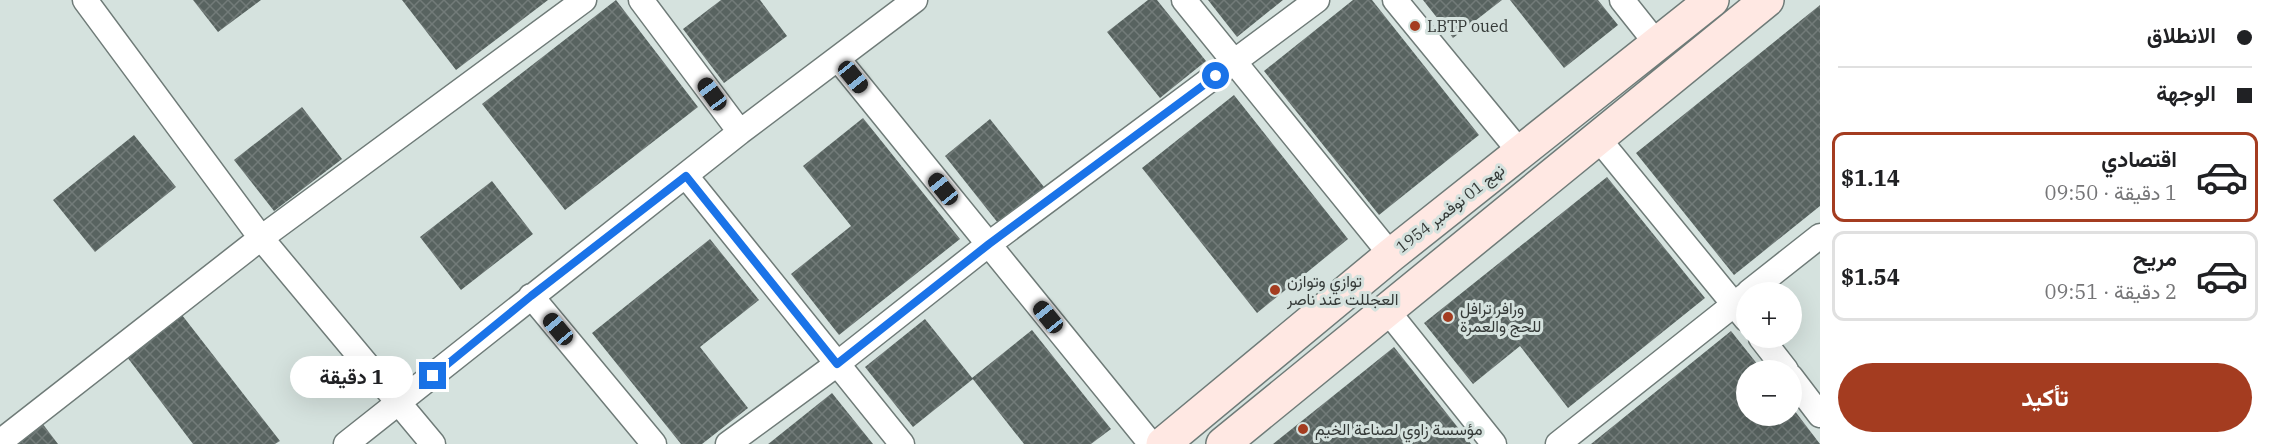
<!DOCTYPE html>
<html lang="ar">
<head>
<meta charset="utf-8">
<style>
	body { margin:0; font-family:"IBM Plex Serif",Vazirmatn,serif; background:#f6f6f6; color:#202124; direction:rtl; height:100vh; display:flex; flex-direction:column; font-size:22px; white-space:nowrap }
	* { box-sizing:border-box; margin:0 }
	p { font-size:20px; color:#757577 }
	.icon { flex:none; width:33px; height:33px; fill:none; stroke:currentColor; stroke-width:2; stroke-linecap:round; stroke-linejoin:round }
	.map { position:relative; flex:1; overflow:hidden; direction:ltr }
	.drawer { display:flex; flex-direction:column; background:#fff; width:450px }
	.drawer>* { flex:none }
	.top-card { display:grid; align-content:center; height:132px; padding:0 18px; background:#fff }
	.controls { position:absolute; left:1736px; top:282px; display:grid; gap:12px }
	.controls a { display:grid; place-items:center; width:66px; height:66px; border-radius:50%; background:#fff; box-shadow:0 6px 24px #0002; font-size:30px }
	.end { position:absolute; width:27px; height:27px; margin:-14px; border:8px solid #1a73e8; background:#fff; box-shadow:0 0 0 3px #fff }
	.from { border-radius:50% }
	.bubble { position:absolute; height:42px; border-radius:21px; background:#fff; box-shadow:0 6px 24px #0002; font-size:20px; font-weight:700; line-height:42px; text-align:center; direction:rtl }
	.car { position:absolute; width:18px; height:36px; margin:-18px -9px; border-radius:8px; box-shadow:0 0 4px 2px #0007; background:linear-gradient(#222 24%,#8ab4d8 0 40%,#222 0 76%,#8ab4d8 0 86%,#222 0) }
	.top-card b { display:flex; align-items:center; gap:21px; height:57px; font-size:22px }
	.top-card b+b { border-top:2px solid #e0e0e0 }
	.top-card i { width:15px; height:15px; background:#202124 }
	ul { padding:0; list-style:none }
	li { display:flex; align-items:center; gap:18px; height:90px; margin:0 12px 9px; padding:0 6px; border:3px solid #e0e0e0; border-radius:12px }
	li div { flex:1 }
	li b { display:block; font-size:22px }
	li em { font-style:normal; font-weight:700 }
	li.selected { border-color:#a43c20 }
	li>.icon { width:54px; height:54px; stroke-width:1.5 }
	.action { display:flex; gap:12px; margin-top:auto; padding:12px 18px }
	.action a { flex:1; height:69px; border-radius:36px; background:#a43c20; color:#fff; font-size:24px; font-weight:700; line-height:69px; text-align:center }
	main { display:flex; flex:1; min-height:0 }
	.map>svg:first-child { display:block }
</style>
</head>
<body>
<main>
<section class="drawer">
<div class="top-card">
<b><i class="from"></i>الانطلاق</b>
<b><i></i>الوجهة</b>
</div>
<ul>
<li class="selected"><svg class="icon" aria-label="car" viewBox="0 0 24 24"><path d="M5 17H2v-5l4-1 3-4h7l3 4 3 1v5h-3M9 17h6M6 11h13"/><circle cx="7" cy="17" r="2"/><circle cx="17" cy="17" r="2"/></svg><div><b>اقتصادي</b><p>1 دقيقة · 09:50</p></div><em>$1.14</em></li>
<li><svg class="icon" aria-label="car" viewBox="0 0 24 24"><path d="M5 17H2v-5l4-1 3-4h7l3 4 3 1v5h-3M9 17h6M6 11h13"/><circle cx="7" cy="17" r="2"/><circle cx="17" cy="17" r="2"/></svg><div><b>مريح</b><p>2 دقيقة · 09:51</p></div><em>$1.54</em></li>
</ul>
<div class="action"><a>تأكيد</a></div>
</section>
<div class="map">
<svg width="1820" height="444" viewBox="0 0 1820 444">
	<defs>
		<pattern id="building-cross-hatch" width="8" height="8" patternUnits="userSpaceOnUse" patternTransform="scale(1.5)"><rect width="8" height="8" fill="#586360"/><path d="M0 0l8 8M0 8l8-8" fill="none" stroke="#727b79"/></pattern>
	</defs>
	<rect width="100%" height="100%" fill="#d5e2de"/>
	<path fill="url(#building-cross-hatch)" d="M193,0H261L218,32Z
		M402,0H548L456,70Z
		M616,0L698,107L565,210L482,104Z
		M721,0H760L787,36L724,83L683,29Z
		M1148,0H1157L1206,61L1160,98L1107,32Z
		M1208,0H1283L1237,37Z
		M1353,0H1372L1479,135L1379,215L1264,71Z
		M1423,0H1502L1453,38Z
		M1510,0H1598L1618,25L1564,68Z
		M1820,5V206L1734,275L1636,153Z
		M1234,95L1348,239L1257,313L1142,168Z
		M302,107L342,159L274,211L234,160Z
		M863,118L960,239L839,335L791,274L851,226L803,166Z
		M990,119L1044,187L998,223L945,156Z
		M134,135L176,187L95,252L53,200Z
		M1607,177L1705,298L1568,408L1520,346L1473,384L1424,323Z
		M492,181L533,234L461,290L420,237Z
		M710,239L759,300L700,347L748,408L702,444H681L592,333Z
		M182,315L280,441L275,444H193L127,357Z
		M925,319L973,379L913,427L865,367Z
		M1032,330L1111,429L1091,444H1024L972,378Z
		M1731,331L1762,370H1746V416H1791V406L1820,444H1591Z
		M1394,347L1471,444H1273L1348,384Z
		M832,393L873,444H768L772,441Z
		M42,423L58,444H14Z"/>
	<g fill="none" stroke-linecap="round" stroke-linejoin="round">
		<defs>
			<path id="street" d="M85,0L261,238L433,444
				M641,0L740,132
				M1184,0L1391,255
				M1395,0L1520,152
				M1622,0L1657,44
				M838,59L1151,444
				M1597,137L1746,319
				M686,176L902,444
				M1749,292L1820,236
				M531,296L654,444
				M1386,309L1494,444
				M1761,338L1786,370
				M1791,377L1820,415
				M0,442L261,238L584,0
				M346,444L740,132L915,0
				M728,444L837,364L989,244L1317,0
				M1558,444L1746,295"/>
			<path id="secondary" d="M1163,444L1391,255L1712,0
				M1223,444L1767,0"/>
		</defs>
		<use href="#street" stroke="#6f7b78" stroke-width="27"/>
		<use href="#secondary" stroke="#6f7b78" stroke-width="36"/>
		<use href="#street" stroke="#fff" stroke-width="24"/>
		<use href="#secondary" stroke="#ffe8e3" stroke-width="33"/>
	</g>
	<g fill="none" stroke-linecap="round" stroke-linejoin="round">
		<path stroke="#1a73e8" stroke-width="8" d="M433,376L531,296L686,176L837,364L989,244L1216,76"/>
	</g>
	<g fill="#a43c20" stroke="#d5e2de" stroke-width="2">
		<circle cx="1415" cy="26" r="6"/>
		<circle cx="1275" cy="290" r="6"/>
		<circle cx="1448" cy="317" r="6"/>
		<circle cx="1303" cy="429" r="6"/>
	</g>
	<g text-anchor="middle" stroke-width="6" stroke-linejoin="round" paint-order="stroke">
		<g font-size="16" fill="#343937" stroke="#d5e2de" text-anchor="start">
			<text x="1427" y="32">LBTP oued</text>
			<text x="1287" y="287">توازي وتوازن<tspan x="1287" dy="18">العجللت عند ناصر</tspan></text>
			<text x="1460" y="314">ورافر ترافل<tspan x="1460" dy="18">للحج والعمرة</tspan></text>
			<text x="1315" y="435">مؤسسة زاوي لصناعة الخيم</text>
		</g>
		<g font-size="16" fill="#343937" stroke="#d5e2de">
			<text transform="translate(1450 208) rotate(-38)" y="6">نهج 01 نوفمبر 1954</text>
		</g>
	</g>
</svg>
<div class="controls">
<a>+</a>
<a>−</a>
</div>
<i class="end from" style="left:1216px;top:76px"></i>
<i class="end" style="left:433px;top:376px"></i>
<div class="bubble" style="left:290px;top:356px;width:123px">1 دقيقة</div>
<i class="car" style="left:853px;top:77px;rotate:141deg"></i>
<i class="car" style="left:712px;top:94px;rotate:324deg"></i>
<i class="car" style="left:943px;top:189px;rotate:321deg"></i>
<i class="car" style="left:1048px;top:317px;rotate:321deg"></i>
<i class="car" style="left:558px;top:329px;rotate:320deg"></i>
</div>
</main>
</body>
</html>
